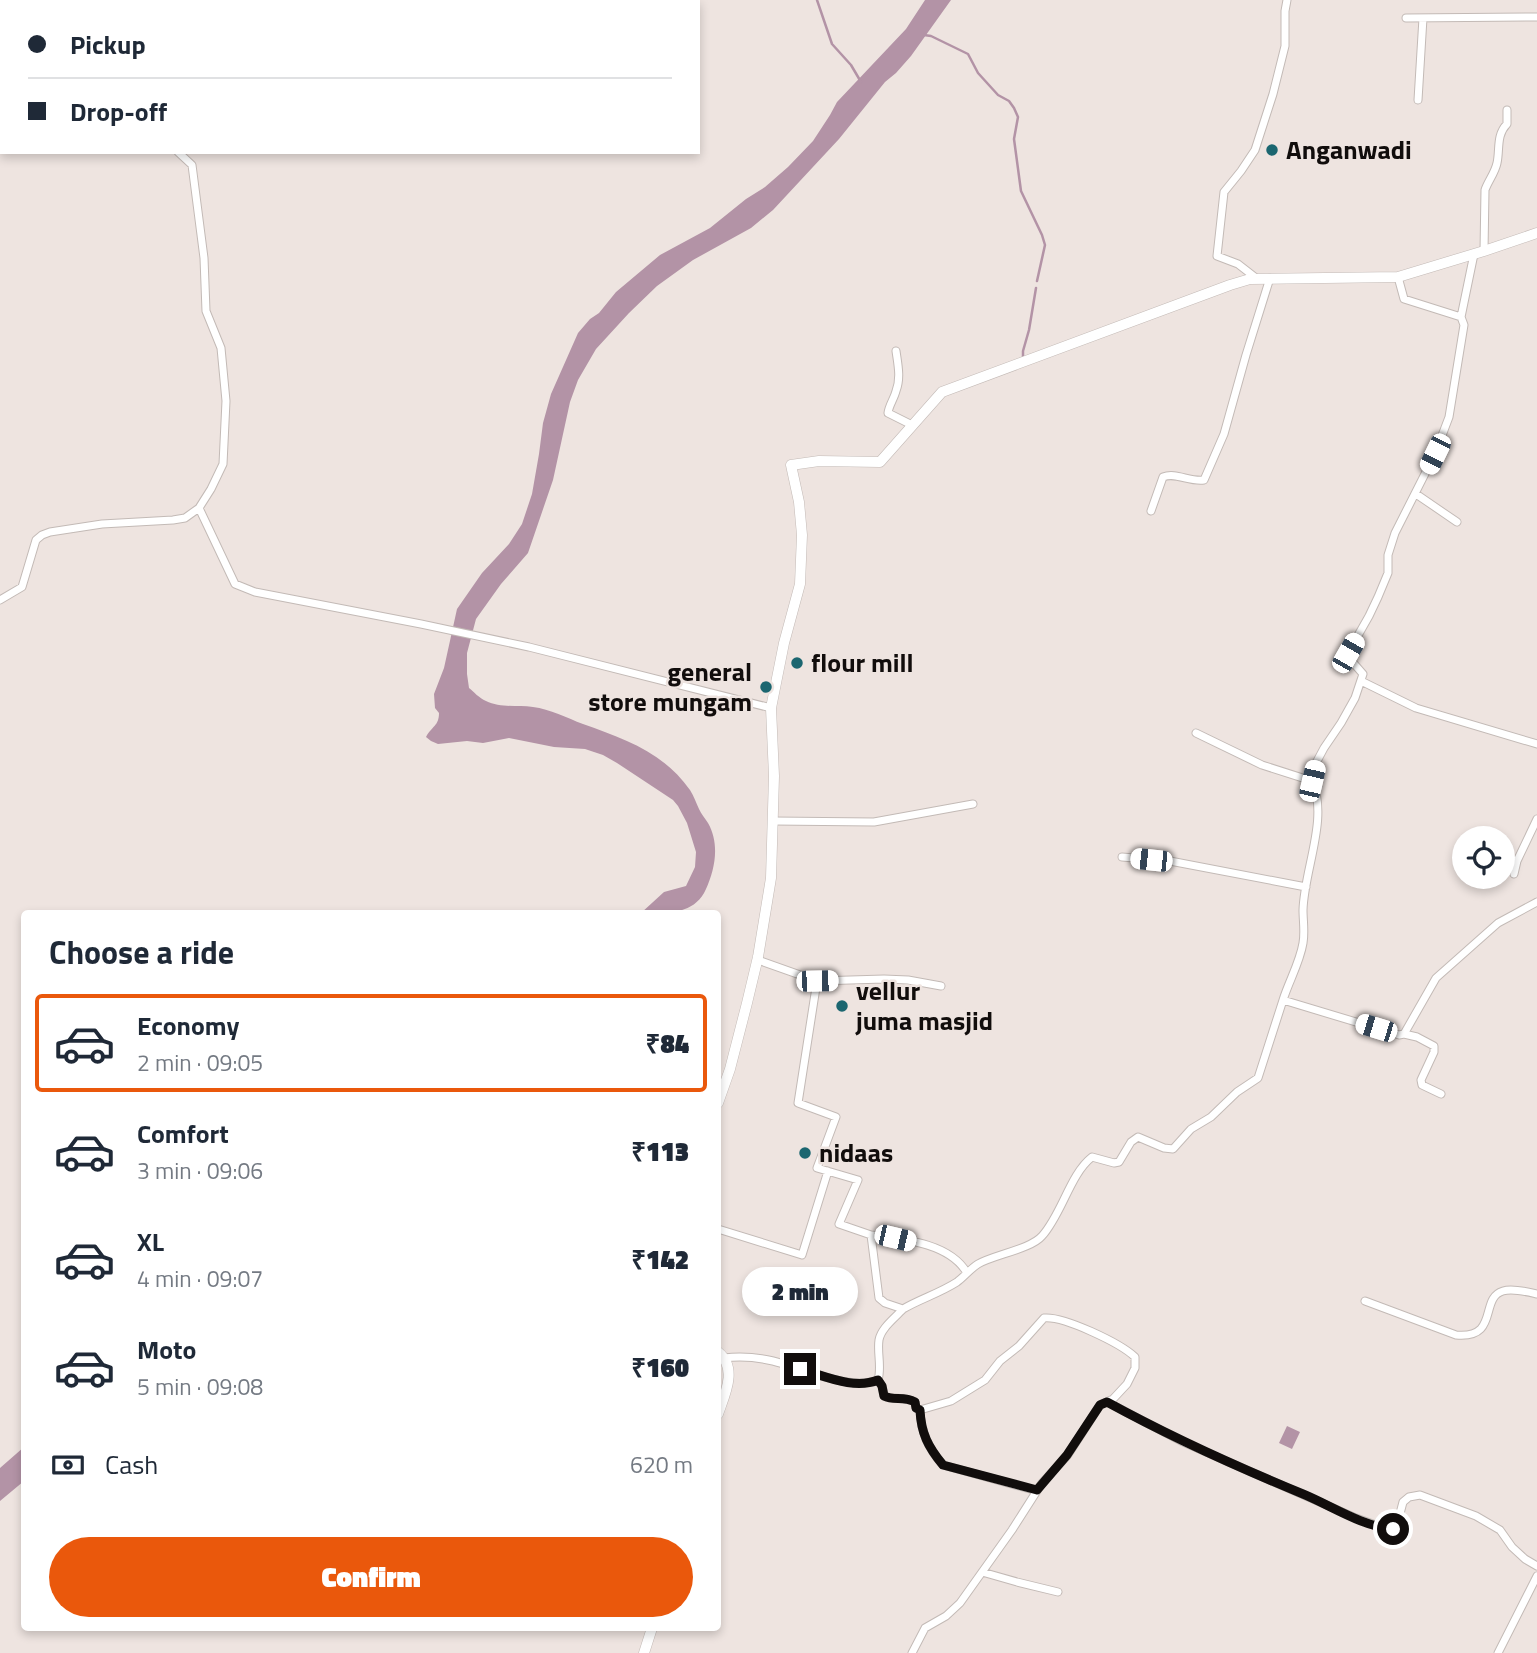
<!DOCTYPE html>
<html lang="en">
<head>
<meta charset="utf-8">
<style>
	body { margin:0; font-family:"Titillium Web",sans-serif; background:#f6f6f7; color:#1f2937; height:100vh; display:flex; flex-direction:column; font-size:26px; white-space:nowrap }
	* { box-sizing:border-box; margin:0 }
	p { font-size:23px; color:#747a83 }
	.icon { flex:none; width:38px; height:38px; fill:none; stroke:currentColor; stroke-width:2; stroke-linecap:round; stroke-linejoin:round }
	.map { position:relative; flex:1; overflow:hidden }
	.side { position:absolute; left:21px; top:910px; width:700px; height:721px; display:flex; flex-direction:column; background:#fff; border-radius:7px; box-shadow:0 4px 10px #0003 }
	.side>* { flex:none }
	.guide { position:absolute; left:0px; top:0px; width:700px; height:154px; box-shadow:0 4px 10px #0003; display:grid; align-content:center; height:154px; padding:0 28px; background:#fff }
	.controls { position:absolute; left:1452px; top:826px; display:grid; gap:14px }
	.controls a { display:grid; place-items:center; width:63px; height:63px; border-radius:50%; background:#fff; box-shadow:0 4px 10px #0003; font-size:35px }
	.end { position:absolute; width:32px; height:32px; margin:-16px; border:9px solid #110d0c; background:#fff; box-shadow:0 0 0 4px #fff }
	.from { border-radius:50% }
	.bubble { position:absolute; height:49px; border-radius:24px; background:#fff; box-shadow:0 4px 10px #0003; font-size:23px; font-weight:800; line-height:49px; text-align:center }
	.car { position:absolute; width:21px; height:42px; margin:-21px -10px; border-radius:9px; box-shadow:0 0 5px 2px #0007; background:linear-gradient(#fff 24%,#345 0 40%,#fff 0 76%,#345 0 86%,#fff 0) }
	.guide b { display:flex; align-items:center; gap:24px; height:66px; font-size:26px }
	.guide b+b { border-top:2px solid #e0e1e3 }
	.guide i { width:18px; height:18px; background:#1f2937 }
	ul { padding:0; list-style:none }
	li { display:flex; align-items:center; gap:21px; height:98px; margin:0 14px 10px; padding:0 14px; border:4px solid transparent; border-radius:7px }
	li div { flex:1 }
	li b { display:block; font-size:26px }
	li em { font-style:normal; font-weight:800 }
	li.current { border-color:#ea580c }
	li>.icon { width:63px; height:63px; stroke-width:1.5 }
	h2 { padding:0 28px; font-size:32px; line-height:84px }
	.pay { display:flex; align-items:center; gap:18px; height:77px; padding:0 28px; font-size:26px }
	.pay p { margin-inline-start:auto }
	.button { display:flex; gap:14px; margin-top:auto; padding:14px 28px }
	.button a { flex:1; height:80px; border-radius:42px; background:#ea580c; color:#fff; font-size:28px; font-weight:800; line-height:80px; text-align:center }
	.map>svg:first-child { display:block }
</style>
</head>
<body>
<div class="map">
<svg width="1537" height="1653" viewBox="0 0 1537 1653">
	<rect width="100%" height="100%" fill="#eee4e0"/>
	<path fill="#b393a6" d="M925,0H951L911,56L896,73L885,82L839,139L773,210L751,228L693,260L657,286L629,313L596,349L578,380L570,402L553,480L528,553L501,584L476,619L467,653V674L469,688C474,692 479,698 486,701C500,708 518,705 533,707C550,709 567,718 583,724C625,739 663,752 690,790C694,796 696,803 699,809C701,814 705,818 708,823C720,844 715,869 706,889C694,916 665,913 641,913L664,892L686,886L695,867L696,852L687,823L678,806L673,800L617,763L603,755L585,749L554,747L509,738L483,743L467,741L438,744L431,741L426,737C432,726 439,726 439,713L435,708L434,694L444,668L457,609L482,573L509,544L522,524L532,494L539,454L543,423L551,394L578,333L590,319L599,313L616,292L660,255L710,228L746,199L765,187L788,167L813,141L830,115L837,102L906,29Z
		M1287,1426L1300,1432L1292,1449L1279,1443Z
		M24,1447V1481L0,1501V1468Z"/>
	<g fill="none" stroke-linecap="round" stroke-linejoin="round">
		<path stroke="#b393a6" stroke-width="2.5" d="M817,0L832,44L851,65L861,82
			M924,35L931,36L968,54L978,73L998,95L1009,101L1014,108L1018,117L1014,139L1021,191L1042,235L1045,245L1037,281
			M1023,357V351L1029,330L1036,288"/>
		<defs>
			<path id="street" d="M192,2V0
				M1406,18L1537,17
				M1418,100L1423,18
				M1484,251L1485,190C1488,181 1495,173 1497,163C1500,150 1496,135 1507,124V110
				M1256,278L1238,264L1217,256L1224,192L1241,171L1255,150L1273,94L1285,46V11L1287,0
				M1461,317L1474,254
				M896,351C898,365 901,378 896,391C894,399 889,405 888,413L912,425
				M1416,494L1457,522
				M199,508L235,584L255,592L421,624L529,647L771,708
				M1151,511L1163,477C1176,472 1189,482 1204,480L1224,434L1246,355L1270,278
				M0,600L22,587L36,540L42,535L50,532L102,524L173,520L185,518L199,508L211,489L223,464L226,401L221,348L206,311L204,258L192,165L178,152
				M1361,681L1416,708L1537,744
				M1196,733L1262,765L1312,781C1329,818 1304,870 1303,910C1303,921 1305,932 1303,943C1300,962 1289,981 1283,1000L1399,1035L1404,1034L1436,978L1498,923L1537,902
				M1312,781L1316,763L1324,748L1341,723L1355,698L1363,674L1349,658L1348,653L1369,616L1378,597L1388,573V555L1395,533L1435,454L1449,417L1464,325L1461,317L1404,299L1398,277
				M773,821L874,822L973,804
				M1122,857L1170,861L1306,887
				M1514,874L1517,861L1537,819
				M817,981L884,979L908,980L941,986
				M1404,1034L1417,1037L1434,1046V1052L1421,1080L1422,1085L1441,1094
				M718,1229L802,1255L828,1171
				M871,1235C903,1239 950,1243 967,1273
				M1365,1301L1456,1335C1500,1339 1479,1298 1503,1291C1513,1288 1528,1292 1537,1294
				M903,1309C920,1299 940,1293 957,1282C964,1277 970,1269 978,1264C993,1255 1031,1249 1042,1236C1062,1214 1070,1174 1092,1157L1114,1163L1119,1162L1131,1142L1138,1137L1164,1148L1173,1149L1191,1129L1211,1117L1237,1092L1258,1078L1283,1000
				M724,1358C741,1356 756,1357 773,1361C802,1368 850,1391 878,1380C882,1367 877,1353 879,1340C881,1328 895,1318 903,1309L885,1303L879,1298L871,1235L839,1224L858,1180L817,1168L836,1117L798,1103L817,981L758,960
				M878,1380L882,1386L884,1396C894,1400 904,1396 915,1402L916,1408L920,1410L951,1401L985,1380L1000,1361L1019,1346L1044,1318C1064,1316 1120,1343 1135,1357V1368L1127,1384L1113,1399L1100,1405L1067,1456L1042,1483L1012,1530L960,1603L946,1616L925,1628L912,1653
				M1107,1402L1183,1442L1356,1518L1384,1528L1393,1529L1397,1525L1403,1502L1409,1497L1420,1495L1476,1516L1500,1530L1512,1547L1525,1559L1537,1566
				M920,1410C921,1432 928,1448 943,1465L1037,1491
				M982,1572L1017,1582L1058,1592
				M1498,1653L1537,1576"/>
			<path id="secondary" d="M718,1103L730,1069L747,1003L758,957L771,878L774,776L771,708L784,643L800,584L802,535L799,502L791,465L819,461L880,462L942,392L1230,285L1250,279L1398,277L1484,251L1537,233
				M718,1352C738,1368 725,1394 718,1414
				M644,1653L652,1628"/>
		</defs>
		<use href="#street" stroke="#c3bab6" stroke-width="9"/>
		<use href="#secondary" stroke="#c3bab6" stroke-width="11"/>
		<use href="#street" stroke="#fff" stroke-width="7"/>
		<use href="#secondary" stroke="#fff" stroke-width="10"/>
	</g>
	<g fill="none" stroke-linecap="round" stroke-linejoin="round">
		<path stroke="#110d0c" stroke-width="9" d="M800,1369C825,1376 854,1390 878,1380L882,1386L884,1396C894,1401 903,1396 915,1402L916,1408L920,1410C921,1433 928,1447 943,1465L1037,1490L1067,1455L1100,1405L1107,1402C1171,1437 1235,1466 1303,1494C1332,1506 1361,1526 1393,1529"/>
	</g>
	<g fill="#1b6670" stroke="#eee4e0" stroke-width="2.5">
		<circle cx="1272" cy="150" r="7"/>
		<circle cx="797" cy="663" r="7"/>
		<circle cx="766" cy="687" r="7"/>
		<circle cx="842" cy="1006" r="7"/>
		<circle cx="805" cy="1153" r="7"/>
	</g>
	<g text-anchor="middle" stroke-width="5" stroke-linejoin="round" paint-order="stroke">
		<g font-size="26" font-weight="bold" fill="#110d0c" stroke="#eee4e0" text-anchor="start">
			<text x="1286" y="159">Anganwadi</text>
			<text x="811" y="672">flour mill</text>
			<text x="752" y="681" text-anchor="end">general<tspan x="752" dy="30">store mungam</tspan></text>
			<text x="856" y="1000">vellur<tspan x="856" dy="30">juma masjid</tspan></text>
			<text x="819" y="1162">nidaas</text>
		</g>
	</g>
</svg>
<div class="controls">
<a><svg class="icon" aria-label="locate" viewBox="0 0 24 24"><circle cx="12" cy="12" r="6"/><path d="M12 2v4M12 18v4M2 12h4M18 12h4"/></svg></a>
</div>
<i class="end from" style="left:1393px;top:1529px"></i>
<i class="end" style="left:800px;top:1369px"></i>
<div class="bubble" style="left:742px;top:1267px;width:116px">2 min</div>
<i class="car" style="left:1435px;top:454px;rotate:206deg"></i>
<i class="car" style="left:1348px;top:653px;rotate:30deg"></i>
<i class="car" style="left:1312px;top:781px;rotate:13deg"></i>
<i class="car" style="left:1151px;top:860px;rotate:276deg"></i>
<i class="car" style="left:817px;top:981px;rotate:89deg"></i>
<i class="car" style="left:1376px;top:1028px;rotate:287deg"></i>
<i class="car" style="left:895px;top:1238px;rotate:103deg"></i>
<div class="guide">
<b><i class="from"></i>Pickup</b>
<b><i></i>Drop-off</b>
</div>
<section class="side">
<h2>Choose a ride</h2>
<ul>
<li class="current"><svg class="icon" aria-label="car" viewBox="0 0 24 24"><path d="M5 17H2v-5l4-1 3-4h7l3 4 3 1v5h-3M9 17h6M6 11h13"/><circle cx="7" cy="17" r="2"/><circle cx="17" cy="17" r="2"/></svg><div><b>Economy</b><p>2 min · 09:05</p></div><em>₹84</em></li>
<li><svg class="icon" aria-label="car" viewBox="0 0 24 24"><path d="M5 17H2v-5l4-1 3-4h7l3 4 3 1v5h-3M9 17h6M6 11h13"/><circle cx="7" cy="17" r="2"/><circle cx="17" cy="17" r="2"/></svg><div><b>Comfort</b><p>3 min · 09:06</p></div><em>₹113</em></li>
<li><svg class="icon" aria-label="car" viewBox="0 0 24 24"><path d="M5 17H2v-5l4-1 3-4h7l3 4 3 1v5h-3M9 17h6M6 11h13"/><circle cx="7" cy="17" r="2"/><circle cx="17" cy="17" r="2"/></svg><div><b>XL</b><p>4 min · 09:07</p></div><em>₹142</em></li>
<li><svg class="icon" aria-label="car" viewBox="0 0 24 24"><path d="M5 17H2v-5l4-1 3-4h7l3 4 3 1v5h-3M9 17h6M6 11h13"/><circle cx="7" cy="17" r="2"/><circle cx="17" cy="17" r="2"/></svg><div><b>Moto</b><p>5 min · 09:08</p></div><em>₹160</em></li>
</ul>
<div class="pay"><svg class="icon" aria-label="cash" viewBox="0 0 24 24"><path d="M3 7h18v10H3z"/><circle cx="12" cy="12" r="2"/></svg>Cash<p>620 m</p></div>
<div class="button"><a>Confirm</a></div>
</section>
</div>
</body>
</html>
